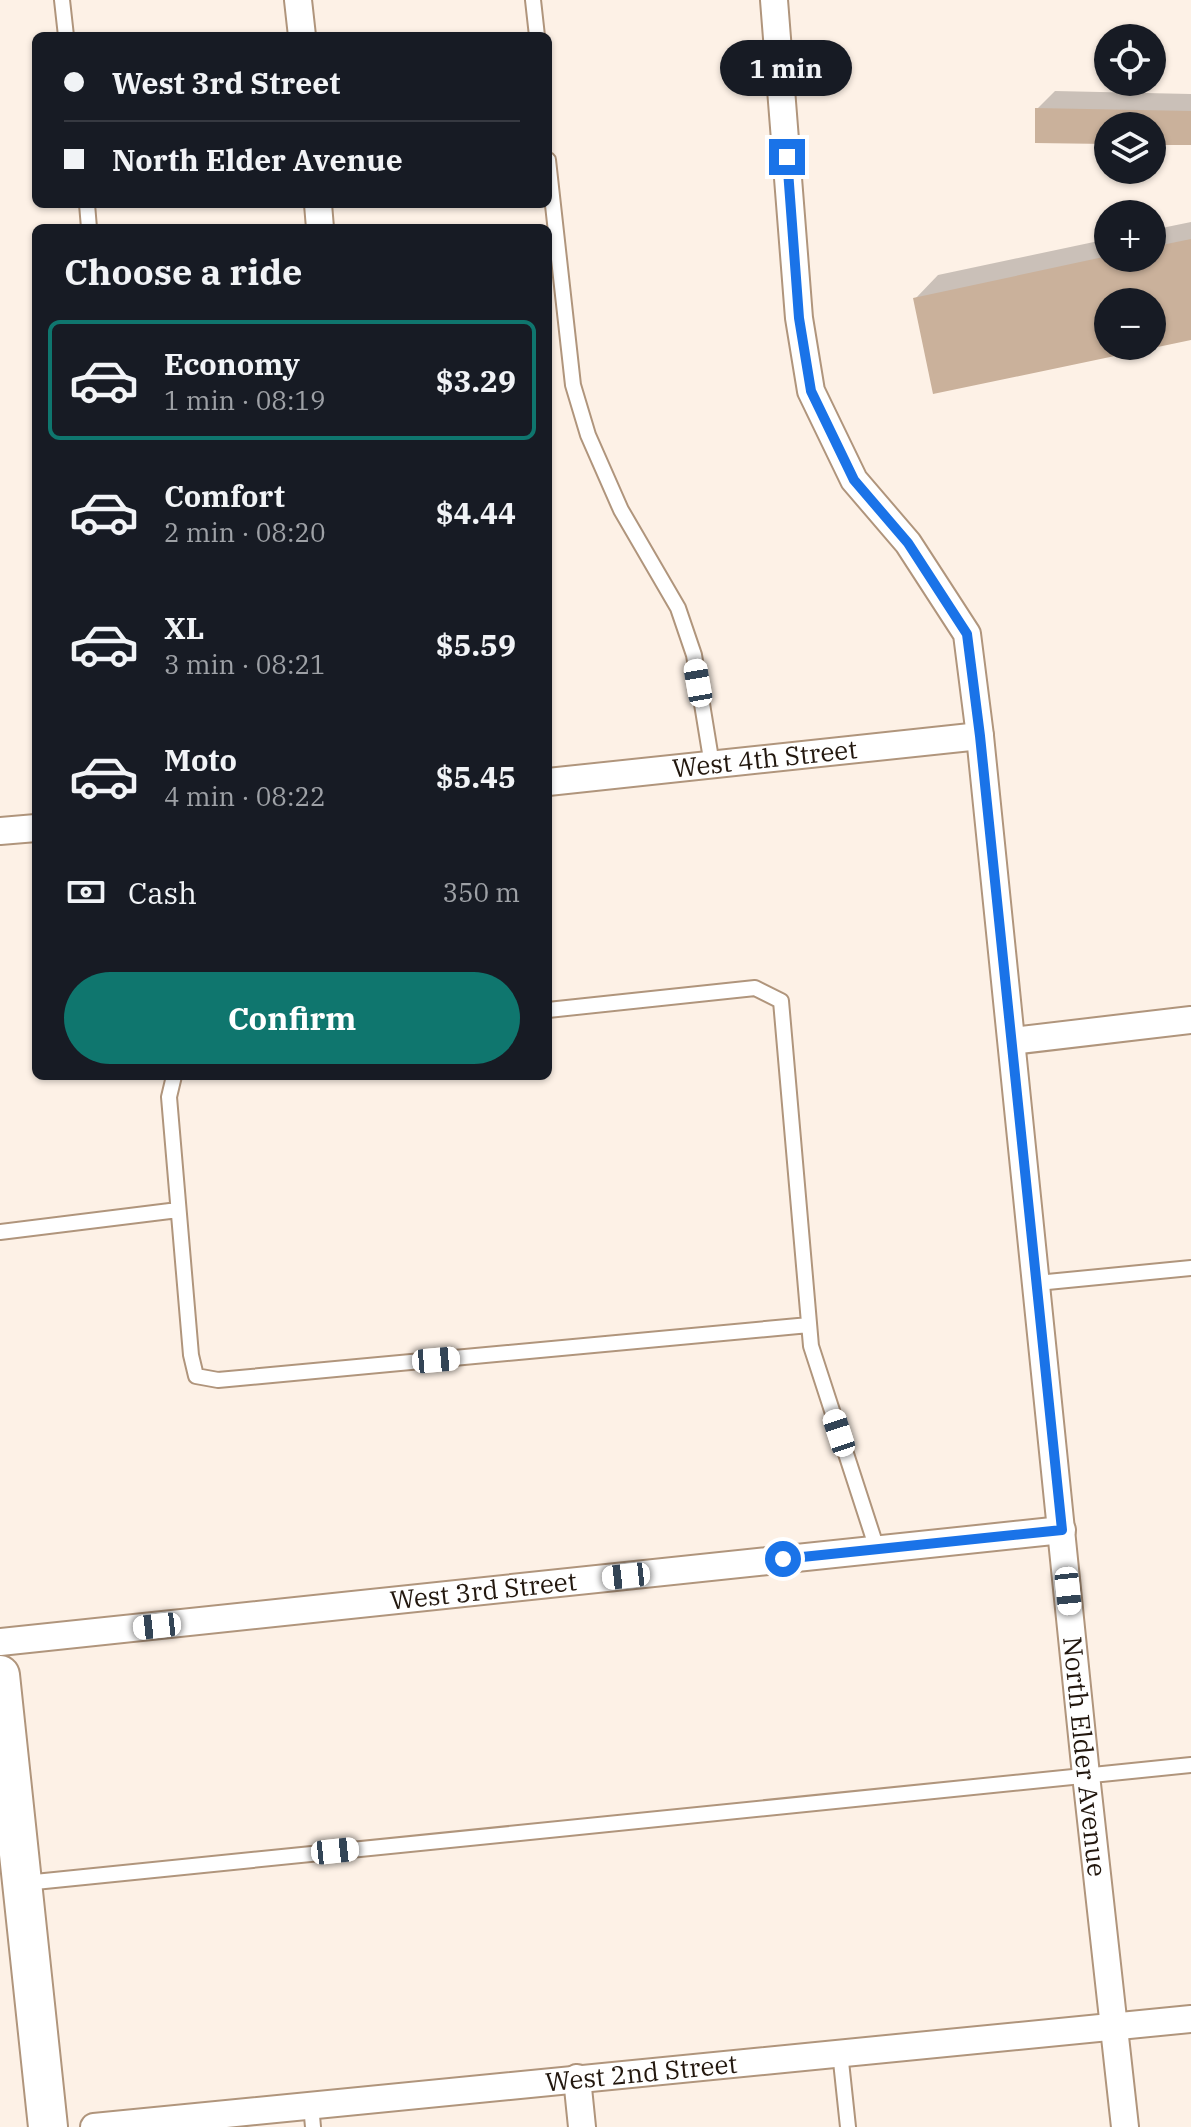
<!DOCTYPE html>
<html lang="en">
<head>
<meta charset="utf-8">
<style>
	body { margin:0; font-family:"IBM Plex Serif",serif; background:#20242c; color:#f1f3f6; height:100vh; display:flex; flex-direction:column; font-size:30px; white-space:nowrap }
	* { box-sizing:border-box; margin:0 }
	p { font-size:26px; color:#9ea1a6 }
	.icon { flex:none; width:44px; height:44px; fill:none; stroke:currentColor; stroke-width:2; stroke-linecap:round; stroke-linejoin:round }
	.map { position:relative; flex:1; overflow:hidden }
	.side { position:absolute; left:32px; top:224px; width:520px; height:856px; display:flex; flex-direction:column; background:#171b24; border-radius:12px; box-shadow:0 2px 6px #0004 }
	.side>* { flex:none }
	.hud { position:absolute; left:32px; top:32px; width:520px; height:176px; border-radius:12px; box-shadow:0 2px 6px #0004; display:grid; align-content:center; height:176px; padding:0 32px; background:#171b24 }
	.buttons { position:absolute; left:1094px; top:24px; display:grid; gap:16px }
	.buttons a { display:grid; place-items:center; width:72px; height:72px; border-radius:50%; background:#171b24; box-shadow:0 2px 6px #0004; font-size:40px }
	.end { position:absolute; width:36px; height:36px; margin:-18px; border:10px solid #1a73e8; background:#fff; box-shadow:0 0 0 4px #fff }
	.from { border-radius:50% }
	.bubble { position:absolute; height:56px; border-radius:28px; background:#171b24; box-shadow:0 2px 6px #0004; font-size:26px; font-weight:800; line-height:56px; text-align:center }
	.car { position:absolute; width:24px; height:48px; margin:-24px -12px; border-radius:10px; box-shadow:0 0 6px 2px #0007; background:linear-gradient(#fff 24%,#345 0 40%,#fff 0 76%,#345 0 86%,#fff 0) }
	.hud b { display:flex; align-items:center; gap:28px; height:76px; font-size:30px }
	.hud b+b { border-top:2px solid #363941 }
	.hud i { width:20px; height:20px; background:#f1f3f6 }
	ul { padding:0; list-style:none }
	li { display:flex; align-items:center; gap:24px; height:120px; margin:0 16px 12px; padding:0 16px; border:4px solid transparent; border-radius:12px }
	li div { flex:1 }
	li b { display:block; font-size:30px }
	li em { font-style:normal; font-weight:800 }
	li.selected { border-color:#0f766e }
	li>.icon { width:72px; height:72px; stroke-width:1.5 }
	h2 { padding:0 32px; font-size:36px; line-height:96px }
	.pay { display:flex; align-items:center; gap:20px; height:88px; padding:0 32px; font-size:30px }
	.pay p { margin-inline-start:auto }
	.cta { display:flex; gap:16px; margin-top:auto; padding:16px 32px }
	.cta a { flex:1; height:92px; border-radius:48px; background:#0f766e; color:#fff; font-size:32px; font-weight:800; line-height:92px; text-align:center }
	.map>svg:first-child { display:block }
</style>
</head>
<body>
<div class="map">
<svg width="1191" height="2127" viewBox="0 0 1191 2127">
	<rect width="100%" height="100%" fill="#fdf1e6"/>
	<path fill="#0003" d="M1055,91L1191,94V143H1152V126H1108V142L1037,109Z
		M1191,222V338L1152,346V302H1108V346H1151L935,392L915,299L938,275L1108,239V258H1152V230Z"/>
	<path fill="#cab19b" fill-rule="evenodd" d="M1035,108L1191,111V145H1152V126H1108V144L1035,143Z
		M1191,239V340L933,394L913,298L1108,256L1152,258V247ZM1108,302H1152V346H1108Z"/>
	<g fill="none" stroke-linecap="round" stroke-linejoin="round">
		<defs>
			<path id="lane" d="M62,0L66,36
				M533,0L537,36
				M548,160L573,385L588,435L621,510L678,608L694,655L712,765
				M87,204L89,228
				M548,1010L755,988L781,1001L811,1346L877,1549
				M174,1076L169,1097L191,1355L196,1376L218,1380L809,1325
				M0,1232L178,1210
				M1037,1283L1191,1268
				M25,1883L1191,1765
				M840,2052L848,2127
				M311,2105L313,2127"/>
			<g id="street">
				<path d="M298,0L302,36"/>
				<path id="s1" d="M774,0L799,318L811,391L854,480L908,543L967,634L980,736L1086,1775L1125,2127"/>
				<path d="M318,204L320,228"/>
				<path id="s2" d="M548,782L980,736"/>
				<path d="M0,831L36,828"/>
				<path d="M1012,1041L1191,1020"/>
				<path id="s3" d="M0,1642L1062,1530"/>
				<path d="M577,2078L582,2127"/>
				<path id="s4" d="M94,2127L1191,2019"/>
			</g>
			<path id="secondary" d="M0,1675L48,2127"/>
		</defs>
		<use href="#lane" stroke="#b0957c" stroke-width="18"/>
		<use href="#street" stroke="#b0957c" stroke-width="30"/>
		<use href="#secondary" stroke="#b0957c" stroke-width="42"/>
		<use href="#lane" stroke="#fff" stroke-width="14"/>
		<use href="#street" stroke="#fff" stroke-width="26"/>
		<use href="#secondary" stroke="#fff" stroke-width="38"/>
	</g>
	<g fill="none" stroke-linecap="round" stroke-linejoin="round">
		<path stroke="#1a73e8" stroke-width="10" d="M783,1559L1062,1530L980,736L967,634L908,543L854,480L811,391L799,318L787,157"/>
	</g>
	<g text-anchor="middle" stroke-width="6" stroke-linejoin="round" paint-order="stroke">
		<g font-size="26" fill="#22170e" stroke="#fff">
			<text dy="9" stroke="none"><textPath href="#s2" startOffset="218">West 4th Street</textPath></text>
			<text dy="9" stroke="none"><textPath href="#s3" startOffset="486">West 3rd Street</textPath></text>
			<text dy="9" stroke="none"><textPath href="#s1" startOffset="1812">North Elder Avenue</textPath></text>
			<text dy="9" stroke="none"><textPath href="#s4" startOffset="550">West 2nd Street</textPath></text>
		</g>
	</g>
</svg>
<div class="buttons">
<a><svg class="icon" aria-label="locate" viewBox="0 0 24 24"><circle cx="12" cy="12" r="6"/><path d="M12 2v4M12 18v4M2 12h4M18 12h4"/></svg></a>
<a><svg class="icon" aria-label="layers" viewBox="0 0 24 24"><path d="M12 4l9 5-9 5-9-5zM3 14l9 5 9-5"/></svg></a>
<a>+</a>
<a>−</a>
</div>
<i class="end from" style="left:783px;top:1559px"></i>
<i class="end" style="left:787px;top:157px"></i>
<div class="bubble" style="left:720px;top:40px;width:132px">1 min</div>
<i class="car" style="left:698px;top:683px;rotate:350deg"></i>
<i class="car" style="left:436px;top:1360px;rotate:85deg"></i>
<i class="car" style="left:839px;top:1433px;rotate:342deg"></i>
<i class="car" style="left:626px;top:1576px;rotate:264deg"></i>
<i class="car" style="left:1068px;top:1591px;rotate:174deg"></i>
<i class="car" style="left:157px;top:1626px;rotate:264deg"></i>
<i class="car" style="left:335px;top:1851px;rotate:84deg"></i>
<div class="hud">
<b><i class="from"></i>West 3rd Street</b>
<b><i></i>North Elder Avenue</b>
</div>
<section class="side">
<h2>Choose a ride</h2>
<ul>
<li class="selected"><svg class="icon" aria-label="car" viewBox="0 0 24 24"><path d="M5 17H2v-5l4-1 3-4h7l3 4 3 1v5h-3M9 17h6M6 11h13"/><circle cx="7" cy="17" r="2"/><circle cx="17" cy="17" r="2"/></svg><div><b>Economy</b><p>1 min · 08:19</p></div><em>$3.29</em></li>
<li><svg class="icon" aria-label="car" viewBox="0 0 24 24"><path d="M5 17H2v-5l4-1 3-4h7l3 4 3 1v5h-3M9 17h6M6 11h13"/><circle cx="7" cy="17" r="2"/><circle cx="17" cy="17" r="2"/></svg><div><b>Comfort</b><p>2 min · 08:20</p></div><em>$4.44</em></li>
<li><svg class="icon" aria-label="car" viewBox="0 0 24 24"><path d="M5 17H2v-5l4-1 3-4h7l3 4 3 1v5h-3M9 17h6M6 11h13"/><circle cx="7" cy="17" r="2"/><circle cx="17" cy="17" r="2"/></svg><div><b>XL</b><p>3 min · 08:21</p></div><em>$5.59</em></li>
<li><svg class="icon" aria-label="car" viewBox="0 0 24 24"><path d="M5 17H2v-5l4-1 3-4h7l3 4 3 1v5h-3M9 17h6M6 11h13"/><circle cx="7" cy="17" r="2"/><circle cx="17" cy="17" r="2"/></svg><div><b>Moto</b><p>4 min · 08:22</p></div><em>$5.45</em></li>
</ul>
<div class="pay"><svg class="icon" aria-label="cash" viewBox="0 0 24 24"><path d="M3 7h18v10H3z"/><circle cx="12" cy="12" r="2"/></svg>Cash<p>350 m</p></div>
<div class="cta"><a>Confirm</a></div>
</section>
</div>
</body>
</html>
